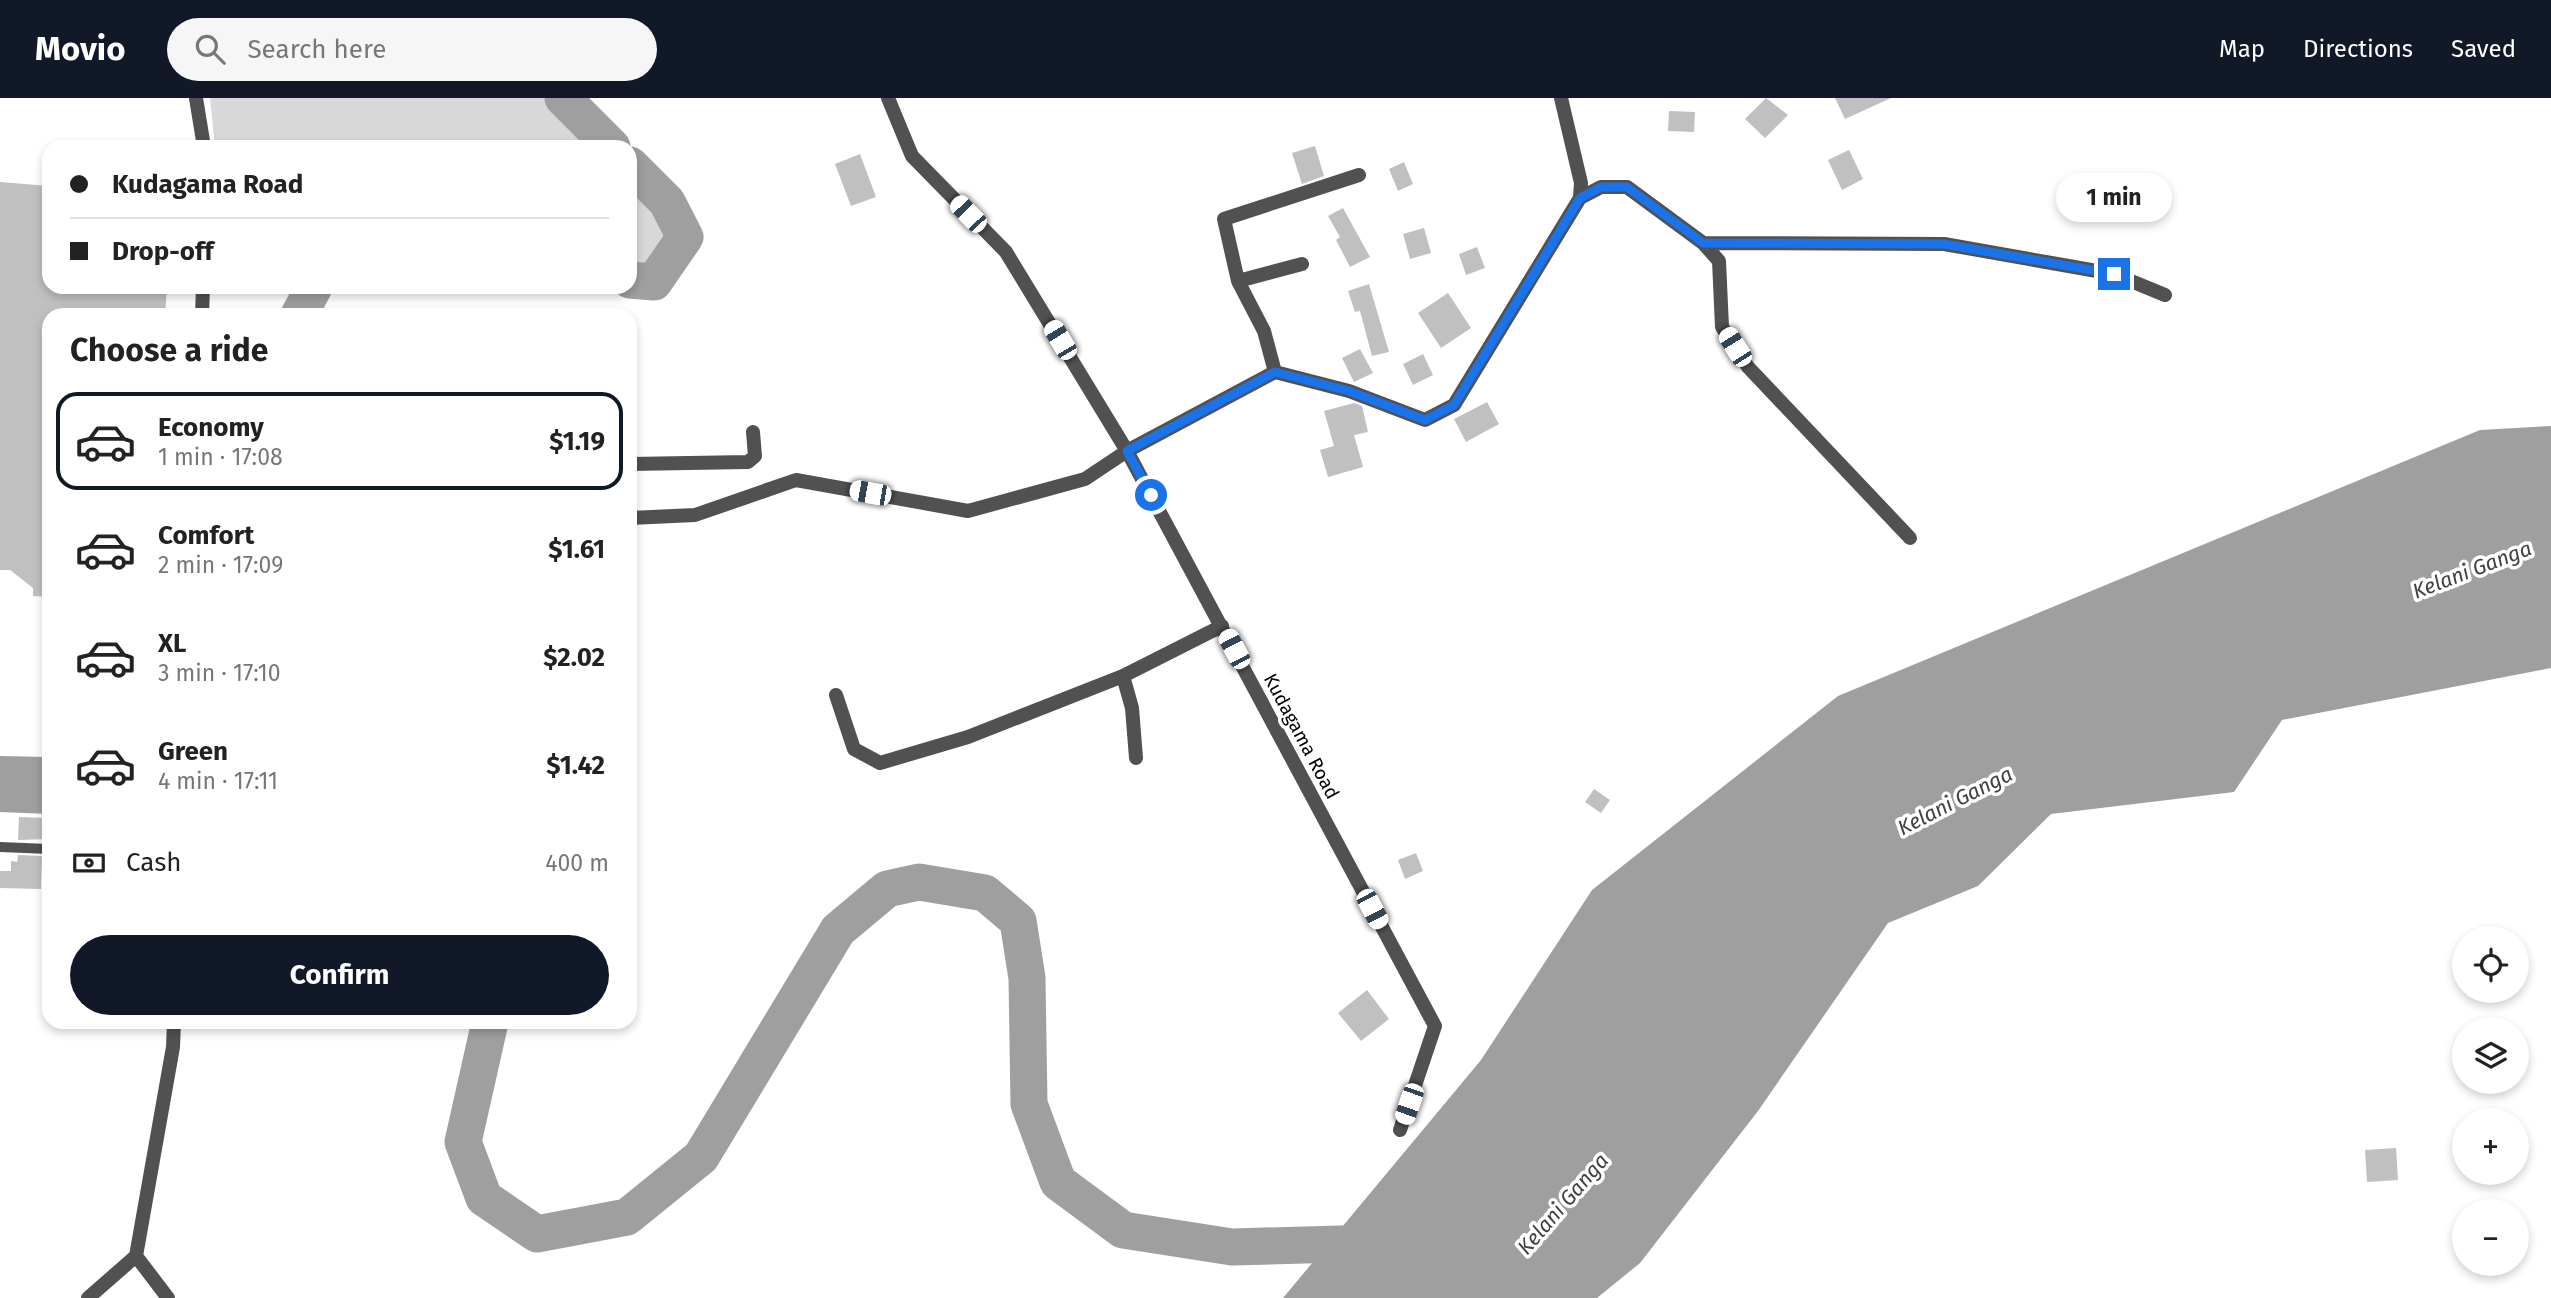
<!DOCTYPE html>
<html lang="en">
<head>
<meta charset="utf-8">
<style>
	body { margin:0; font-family:"Fira Sans",sans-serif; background:#f6f6f6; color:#222; height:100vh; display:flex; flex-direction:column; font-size:26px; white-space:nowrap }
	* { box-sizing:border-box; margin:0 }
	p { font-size:23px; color:#767676 }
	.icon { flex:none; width:38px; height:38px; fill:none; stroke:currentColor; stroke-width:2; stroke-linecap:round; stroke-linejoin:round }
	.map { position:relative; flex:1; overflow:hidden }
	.panel { position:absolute; left:42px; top:210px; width:595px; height:721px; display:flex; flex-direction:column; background:#fff; border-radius:21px; box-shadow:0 4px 10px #0003 }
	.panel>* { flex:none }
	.top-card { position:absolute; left:42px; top:42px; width:595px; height:154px; border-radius:21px; box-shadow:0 4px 10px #0003; display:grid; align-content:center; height:154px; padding:0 28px; background:#fff }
	.buttons { position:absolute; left:2452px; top:828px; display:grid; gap:14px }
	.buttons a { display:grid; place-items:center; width:77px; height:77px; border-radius:50%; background:#fff; box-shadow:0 4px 10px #0003; font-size:35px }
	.end { position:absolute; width:32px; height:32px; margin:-16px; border:9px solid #1a73e8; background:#fff; box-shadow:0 0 0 4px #fff }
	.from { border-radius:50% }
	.bubble { position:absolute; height:49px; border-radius:24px; background:#fff; box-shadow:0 4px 10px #0003; font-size:23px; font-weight:700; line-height:49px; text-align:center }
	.car { position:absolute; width:21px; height:42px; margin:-21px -10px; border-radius:9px; box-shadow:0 0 5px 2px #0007; background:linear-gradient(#fff 24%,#345 0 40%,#fff 0 76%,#345 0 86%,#fff 0) }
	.top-card b { display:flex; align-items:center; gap:24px; height:66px; font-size:26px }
	.top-card b+b { border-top:2px solid #e0e0e0 }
	.top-card i { width:18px; height:18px; background:#222 }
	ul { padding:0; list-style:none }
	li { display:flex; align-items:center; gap:21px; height:98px; margin:0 14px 10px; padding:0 14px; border:4px solid transparent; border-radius:21px }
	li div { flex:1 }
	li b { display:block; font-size:26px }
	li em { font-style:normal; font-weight:700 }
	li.selected { border-color:#111827 }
	li>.icon { width:63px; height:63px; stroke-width:1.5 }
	h2 { padding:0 28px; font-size:32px; line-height:84px }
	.pay { display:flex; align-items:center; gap:18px; height:77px; padding:0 28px; font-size:26px }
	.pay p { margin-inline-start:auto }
	.cta { display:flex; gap:14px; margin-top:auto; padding:14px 28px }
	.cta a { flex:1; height:80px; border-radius:42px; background:#111827; color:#fff; font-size:28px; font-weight:700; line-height:80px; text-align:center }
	header { display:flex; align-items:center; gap:42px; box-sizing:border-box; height:98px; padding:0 35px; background:#111827; color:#fff }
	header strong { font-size:33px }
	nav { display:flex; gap:38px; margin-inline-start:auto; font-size:24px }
	.search { width:490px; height:63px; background:#f6f6f6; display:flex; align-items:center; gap:18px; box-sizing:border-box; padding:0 24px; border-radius:38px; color:#767676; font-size:26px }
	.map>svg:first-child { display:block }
</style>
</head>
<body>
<header>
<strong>Movio</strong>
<div class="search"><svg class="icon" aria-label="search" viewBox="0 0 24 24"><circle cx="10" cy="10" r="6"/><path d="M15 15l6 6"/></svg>Search here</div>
<nav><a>Map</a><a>Directions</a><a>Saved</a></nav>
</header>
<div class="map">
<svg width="2551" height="1200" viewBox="0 0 2551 1200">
	<rect width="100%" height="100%" fill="#fff"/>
	<path fill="#d8d8d8" d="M210,0H547L595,49H215Z
		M630,84L657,112L671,139L648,171L630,170Z"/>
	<path fill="#9f9f9f" d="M2551,328V570L2282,622L2234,694L2051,716L1978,788L1888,825L1758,1013L1640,1165L1597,1200H1283L1481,962L1592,792L1838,598L2480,332Z
		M0,658L49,659V716L0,714Z"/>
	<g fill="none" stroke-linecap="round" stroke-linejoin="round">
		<path stroke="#9f9f9f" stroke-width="37" d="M563,0L612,49
			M630,67L667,104L685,139L654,184L630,182
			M299,217L314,189
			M490,924L463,1044L484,1100L537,1136L627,1119L701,1059L838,832L887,791L919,784L985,795L1018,823L1027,880L1029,1006L1058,1084L1123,1132L1232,1149L1375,1145"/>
	</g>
	<path fill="#c0c0c0" d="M1766,0L1788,17L1765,40L1745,21Z
		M1835,0H1891L1845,21Z
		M1669,13L1695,14L1694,34L1668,33Z
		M1315,48L1324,78L1302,86L1292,55Z
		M1849,52L1863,81L1842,92L1828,62Z
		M860,56L876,99L851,108L835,66Z
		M1404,64L1413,86L1398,93L1389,71Z
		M0,84L49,88V189H167L165,217H49V499L33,498V490L10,472H0Z
		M1343,110L1370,159L1350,169L1336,142L1340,139L1328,118Z
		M1424,130L1431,155L1410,161L1403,136Z
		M1477,149L1485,170L1466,177L1459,156Z
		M1369,186L1389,254L1372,258L1360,213L1355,214L1348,193Z
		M1448,195L1471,230L1441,250L1418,215Z
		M1360,251L1373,275L1354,284L1342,260Z
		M1423,256L1433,277L1413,287L1403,266Z
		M1487,304L1499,326L1466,344L1454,321Z
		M1354,305L1362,308L1368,334L1354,337L1363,369L1328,379L1320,352L1334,348L1324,313Z
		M1594,691L1610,702L1601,715L1585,704Z
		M19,719L49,720V741L18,742Z
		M1416,755L1423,773L1405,781L1398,762Z
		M18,757L42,758L41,791L0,790V773H11V763L17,764Z
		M1367,892L1389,921L1361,943L1338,915Z
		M2396,1050L2398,1082L2367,1084L2365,1052Z"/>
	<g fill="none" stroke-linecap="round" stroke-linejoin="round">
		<path stroke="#515151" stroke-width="10" d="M0,749L49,751"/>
		<path stroke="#515151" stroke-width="14" d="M196,0L204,49
			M888,0L912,58L1006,154L1127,353L1435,928L1400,1032
			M1561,0L1581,85L1580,100
			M1703,145L1944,146L2114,176L2165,197
			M1238,183L1302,166
			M202,217L203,189
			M1275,274L1264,233L1238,183L1224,121L1359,77
			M630,366L748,364L755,358L753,334
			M630,420L695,417L796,382L968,413L1085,381L1127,353L1275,274L1349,293L1425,322L1454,307L1580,100L1601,89H1627L1703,145L1719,163L1722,229L1748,269L1910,440
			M1123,578L1132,610L1136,660
			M836,597L854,651L880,665L968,639L1123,578L1222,528
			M136,1158L168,1200
			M88,1200L136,1158L173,949L174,924"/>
	</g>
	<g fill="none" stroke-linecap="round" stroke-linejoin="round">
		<path stroke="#1a73e8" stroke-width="9" d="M1151,397L1127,353L1275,274L1349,293L1425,322L1454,307L1580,100L1601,89H1627L1703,145L1944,146L2114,176"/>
	</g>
	<g text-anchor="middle" stroke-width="7" stroke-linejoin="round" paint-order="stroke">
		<g font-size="19" fill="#000" stroke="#fff">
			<text transform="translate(1302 638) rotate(62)" y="7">Kudagama Road</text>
		</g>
		<g font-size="21" font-style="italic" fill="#404040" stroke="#fff">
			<text transform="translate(2472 472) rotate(-21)" y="7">Kelani Ganga</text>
			<text transform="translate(1955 703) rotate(-27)" y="7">Kelani Ganga</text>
			<text transform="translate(1563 1106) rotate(-49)" y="7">Kelani Ganga</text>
		</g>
	</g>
</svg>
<div class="buttons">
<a><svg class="icon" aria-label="locate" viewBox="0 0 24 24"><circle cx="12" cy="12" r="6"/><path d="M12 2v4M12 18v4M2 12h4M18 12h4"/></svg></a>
<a><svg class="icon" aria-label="layers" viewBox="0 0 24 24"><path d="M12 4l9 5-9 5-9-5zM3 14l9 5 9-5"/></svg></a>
<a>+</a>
<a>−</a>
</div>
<i class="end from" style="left:1151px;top:397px"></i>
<i class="end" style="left:2114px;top:176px"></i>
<div class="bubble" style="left:2056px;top:75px;width:116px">1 min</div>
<i class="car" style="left:968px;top:116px;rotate:316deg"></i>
<i class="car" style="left:1060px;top:242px;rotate:329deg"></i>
<i class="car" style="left:1735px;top:249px;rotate:328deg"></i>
<i class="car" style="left:870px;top:395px;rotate:280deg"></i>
<i class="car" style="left:1234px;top:551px;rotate:332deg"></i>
<i class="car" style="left:1372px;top:811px;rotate:152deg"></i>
<i class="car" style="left:1409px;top:1006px;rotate:199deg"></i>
<div class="top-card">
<b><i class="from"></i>Kudagama Road</b>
<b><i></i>Drop-off</b>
</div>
<section class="panel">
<h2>Choose a ride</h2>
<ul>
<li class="selected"><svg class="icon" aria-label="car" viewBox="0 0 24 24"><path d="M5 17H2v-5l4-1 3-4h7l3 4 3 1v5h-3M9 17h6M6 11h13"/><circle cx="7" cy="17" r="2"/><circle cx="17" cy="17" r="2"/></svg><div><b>Economy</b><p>1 min · 17:08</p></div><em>$1.19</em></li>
<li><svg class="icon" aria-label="car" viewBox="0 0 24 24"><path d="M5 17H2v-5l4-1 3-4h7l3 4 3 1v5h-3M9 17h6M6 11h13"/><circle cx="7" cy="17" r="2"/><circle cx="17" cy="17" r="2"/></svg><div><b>Comfort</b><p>2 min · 17:09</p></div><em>$1.61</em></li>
<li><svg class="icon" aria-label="car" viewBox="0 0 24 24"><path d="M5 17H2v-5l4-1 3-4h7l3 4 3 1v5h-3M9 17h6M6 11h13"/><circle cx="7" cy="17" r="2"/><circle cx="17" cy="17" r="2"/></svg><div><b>XL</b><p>3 min · 17:10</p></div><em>$2.02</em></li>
<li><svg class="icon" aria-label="car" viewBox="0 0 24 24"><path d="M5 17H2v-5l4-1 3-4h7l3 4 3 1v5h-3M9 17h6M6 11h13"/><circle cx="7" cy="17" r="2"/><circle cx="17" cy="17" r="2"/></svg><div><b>Green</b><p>4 min · 17:11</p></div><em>$1.42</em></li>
</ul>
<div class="pay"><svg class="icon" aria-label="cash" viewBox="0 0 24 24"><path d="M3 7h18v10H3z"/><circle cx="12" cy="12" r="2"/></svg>Cash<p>400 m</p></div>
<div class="cta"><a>Confirm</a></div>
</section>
</div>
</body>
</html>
